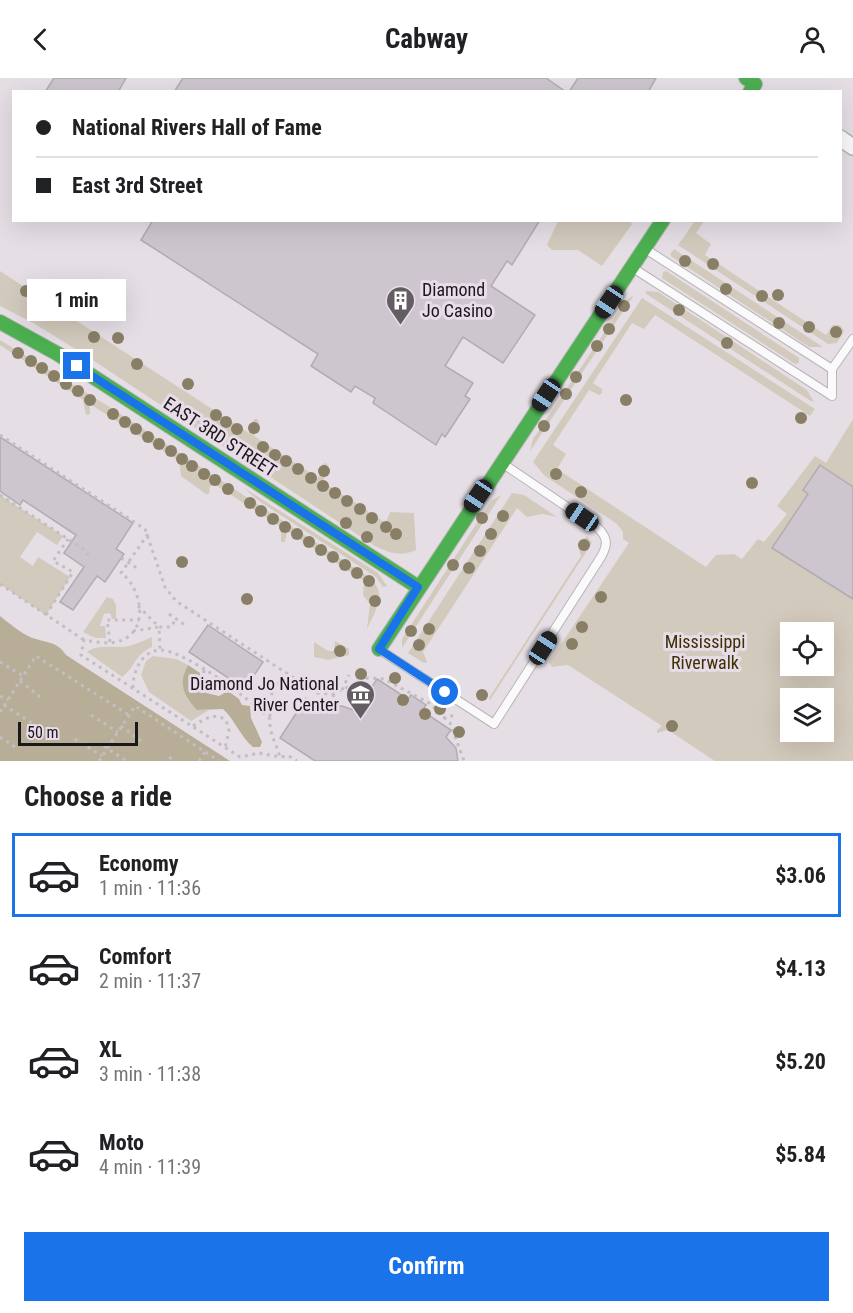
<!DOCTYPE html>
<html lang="en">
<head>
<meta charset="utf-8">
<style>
	body { margin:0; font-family:"Roboto Condensed",sans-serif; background:#f2f2f2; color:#202124; height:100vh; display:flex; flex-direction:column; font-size:22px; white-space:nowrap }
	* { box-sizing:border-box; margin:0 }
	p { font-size:20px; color:#757577 }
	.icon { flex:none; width:33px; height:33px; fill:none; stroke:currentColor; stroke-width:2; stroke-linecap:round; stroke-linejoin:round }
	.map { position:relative; height:683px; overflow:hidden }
	.panel { display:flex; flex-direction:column; background:#fff; flex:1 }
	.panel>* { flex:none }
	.guide { position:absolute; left:12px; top:12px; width:830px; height:132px; border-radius:0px; box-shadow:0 6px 24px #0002; display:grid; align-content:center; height:132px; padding:0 24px; background:#fff }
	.controls { position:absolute; left:780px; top:544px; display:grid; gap:12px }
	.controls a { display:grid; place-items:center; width:54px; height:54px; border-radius:0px; background:#fff; box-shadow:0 6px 24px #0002; font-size:30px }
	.scale { position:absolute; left:18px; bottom:15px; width:120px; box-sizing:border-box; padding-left:6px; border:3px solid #1b181c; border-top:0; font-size:16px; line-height:21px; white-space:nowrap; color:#1b181c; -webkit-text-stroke:4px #e7dce8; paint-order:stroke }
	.end { position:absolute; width:27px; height:27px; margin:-14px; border:8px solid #1a73e8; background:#fff; box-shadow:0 0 0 3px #fff }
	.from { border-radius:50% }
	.bubble { position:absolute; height:42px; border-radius:0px; background:#fff; box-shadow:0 6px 24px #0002; font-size:20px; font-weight:700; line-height:42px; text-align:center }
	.car { position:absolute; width:18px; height:36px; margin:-18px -9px; border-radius:8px; box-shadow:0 0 4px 2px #0007; background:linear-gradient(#222 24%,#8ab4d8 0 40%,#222 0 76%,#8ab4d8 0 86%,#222 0) }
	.guide b { display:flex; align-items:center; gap:21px; height:57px; font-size:22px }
	.guide b+b { border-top:2px solid #e0e0e0 }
	.guide i { width:15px; height:15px; background:#202124 }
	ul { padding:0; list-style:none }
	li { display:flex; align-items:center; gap:18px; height:84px; margin:0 12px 9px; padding:0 12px; border:3px solid transparent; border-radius:0px }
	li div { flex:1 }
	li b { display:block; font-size:22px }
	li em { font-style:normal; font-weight:700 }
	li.current { border-color:#1a73e8 }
	li>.icon { width:54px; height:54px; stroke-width:1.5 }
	h2 { padding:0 24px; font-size:27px; line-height:72px }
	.primary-button { display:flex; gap:12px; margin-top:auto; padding:12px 24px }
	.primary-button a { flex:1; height:69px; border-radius:0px; background:#1a73e8; color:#fff; font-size:24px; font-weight:700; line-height:69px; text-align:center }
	header { display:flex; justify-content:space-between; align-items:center; height:78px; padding:0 24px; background:#fff; font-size:27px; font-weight:700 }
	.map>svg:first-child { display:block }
</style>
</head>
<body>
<header><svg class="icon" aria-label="back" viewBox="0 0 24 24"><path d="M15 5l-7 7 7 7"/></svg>Cabway<svg class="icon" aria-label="person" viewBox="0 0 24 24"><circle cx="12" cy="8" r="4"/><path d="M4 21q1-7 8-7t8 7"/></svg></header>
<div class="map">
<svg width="853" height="683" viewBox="0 0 853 683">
	<rect width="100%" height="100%" fill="#e5dfe5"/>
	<path fill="#d2cabc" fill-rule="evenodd" d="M629,143L632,146L602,188L578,172H552L547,167L558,143Z
		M695,143H704L696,155L711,166L705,177L826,257L833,247H840L844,253L837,265L828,266L678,167Z
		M674,171L823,269H809L672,179L670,176Z
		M0,193L249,355L254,341H257L259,344L254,358L318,400L323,386L326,385L328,388L323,404L386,445L390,434L414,435L416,472C401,479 389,475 375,468L91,281L35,246L0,228Z
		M666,193L799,280V285L795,286L662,200L663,194Z
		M647,213L658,214L807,312L814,324L809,322L645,215Z
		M634,217L530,373L533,361L626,222Z
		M642,220L815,331L810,338L655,237L644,251L632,245L593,305L602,311V315L599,317L589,312L553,367L566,376L557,391L706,489L716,477L734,476L742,481L758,461L764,464L787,436L777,428L815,378L826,385L853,341V409L820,387L803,412L808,416L772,470L853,521V683H715L668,652L657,655V652L662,648L568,587L552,589L549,584L629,465L623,461V454L617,446L545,398L533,384ZM790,555H824V588H790ZM790,621H824V654H790Z
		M0,262L105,326L370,500C388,516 375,533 367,551L370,526L363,517L364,503L287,453L285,464H281V449L217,408H210L209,416H206L181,398L179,383L90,326V336L86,337L83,322L0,267Z
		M244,410L378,495L387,508L383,509L376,499L259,423Z
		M512,415L524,417L557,439L542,436L527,439L517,430L423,574L427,584L424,585L408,575Z
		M0,417L63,458L57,467L37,454L20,479L33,488L38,479L70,499L46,537L0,506Z
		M501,417L402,570V561L491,423Z
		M587,458L592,465L490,622L489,620L581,478L578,468Z
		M107,519L113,521L116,527V541H112L110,535L104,536L100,548H105L106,560H95L83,554Z
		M152,559V569C134,577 135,590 122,599L87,574C99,565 115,571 129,568C137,566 144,562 152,559Z
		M335,563L349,571V577L328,582L314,579V564L328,573H334Z
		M153,578L176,581L188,587C178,606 184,616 197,632H209L191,643L149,614L141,597L146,583Z"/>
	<path fill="#b8ad97" d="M0,538C9,545 18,553 28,558C42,565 57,562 66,577L230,683H0Z
		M188,587L200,595L199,606L206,615L219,618L228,613L239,621L242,627L250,628L251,640L262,664L260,669H253C240,658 235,642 223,631L197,632C183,617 178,605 188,587Z"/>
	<path fill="#cec6cf" stroke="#b1acb1" stroke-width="1.5" d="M54,0H126L118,14H45Z
		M183,0H546L566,14H174Z
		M578,0H656L648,14H569Z
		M153,142H540L512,187L507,183L491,208L535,237L503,285L463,259L445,288L473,305L465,318L470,321L445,359L442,356L436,367L373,325L375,320L355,308L351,314L311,288L318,276L141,162Z
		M0,359L133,445L116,471L124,476L105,504L97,498L73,532L60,524L84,489L64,475L76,457L23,422L20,427L0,413Z
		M820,387L853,409V521L772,470L808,416L803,412Z
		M208,547L263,584L245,611L189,574Z
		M377,601L408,621L411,617L426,627L422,633L451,652L446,659L456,670L458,683H315L280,660L306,620L323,632L335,628H342L356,633Z"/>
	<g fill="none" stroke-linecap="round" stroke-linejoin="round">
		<defs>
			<path id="lane" d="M647,172L832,291
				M633,190L832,318
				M832,318V291L853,261
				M380,572L494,646L601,479C608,467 608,460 598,450L502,385"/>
			<path id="street" d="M840,60L853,69"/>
			<path id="fast" d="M746,0L755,6L750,14
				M0,244L58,276L418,509
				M379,571L663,142"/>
		</defs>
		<use href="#lane" stroke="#b8b4b8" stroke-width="10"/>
		<use href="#street" stroke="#b8b4b8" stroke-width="18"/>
		<use href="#fast" stroke="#b8b4b8" stroke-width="16"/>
		<path stroke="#c1bfc2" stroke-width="3" stroke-dasharray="3 4.5" stroke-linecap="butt" d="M0,357L145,451L165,509L176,523L317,615L333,616L368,600L384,601L429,625L450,645L464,683
			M0,417L85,472L90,480
			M148,456L121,495C141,509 150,551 122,562C111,567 96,564 84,562L81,577L240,679L259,675L280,679L289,678L297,683
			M121,480L137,490
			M0,506L84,562
			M138,528L159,549H171L176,541
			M169,536L185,547
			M46,537L73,494L53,483L68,461
			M133,553L159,549L160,572
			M110,564L107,542H139
			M0,584L23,598
			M204,592L203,605C211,613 218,614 227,609
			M269,601L288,611
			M20,603L43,621
			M395,608L400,601
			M133,610C133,594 141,573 160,572C185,572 252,623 270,641C269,655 276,665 280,679
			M342,612L349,597
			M333,616L335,628
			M0,618L8,622
			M310,626L324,632
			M4,627L32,645
			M0,634L36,578L129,637
			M91,637L118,654
			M270,639L269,621L277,606
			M443,640L455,637
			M121,648L141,663
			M193,648C205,641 213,634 226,642L229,653L225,670
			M0,659L15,669
			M75,661L102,678
			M104,668L125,682
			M169,679L175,683
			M99,683L135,628L219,683
			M199,683L205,674"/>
		<use href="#lane" stroke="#fbfafb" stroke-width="8"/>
		<use href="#street" stroke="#fbfafb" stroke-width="15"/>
		<use href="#fast" stroke="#4caf50" stroke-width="14"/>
	</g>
	<g fill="#897f67">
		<circle cx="685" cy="183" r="6"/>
		<circle cx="713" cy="186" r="6"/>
		<circle cx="726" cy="211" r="6"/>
		<circle cx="26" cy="213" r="6"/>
		<circle cx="49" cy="216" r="6"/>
		<circle cx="778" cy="217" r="6"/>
		<circle cx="762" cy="218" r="6"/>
		<circle cx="624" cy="228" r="6"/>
		<circle cx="679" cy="232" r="6"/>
		<circle cx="58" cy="236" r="6"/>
		<circle cx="779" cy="245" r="6"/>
		<circle cx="809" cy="249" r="6"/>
		<circle cx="609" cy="251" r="6"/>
		<circle cx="836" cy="254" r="6"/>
		<circle cx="94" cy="259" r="6"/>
		<circle cx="118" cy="260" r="6"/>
		<circle cx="727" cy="265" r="6"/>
		<circle cx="597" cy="268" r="6"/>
		<circle cx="18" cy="275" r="6"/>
		<circle cx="31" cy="283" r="6"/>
		<circle cx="137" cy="286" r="6"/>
		<circle cx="42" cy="290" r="6"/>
		<circle cx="54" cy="298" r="6"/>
		<circle cx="576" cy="299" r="6"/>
		<circle cx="66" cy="306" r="6"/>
		<circle cx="188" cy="306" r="6"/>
		<circle cx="78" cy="313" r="6"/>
		<circle cx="566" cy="316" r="6"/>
		<circle cx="90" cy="322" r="6"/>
		<circle cx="626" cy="322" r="6"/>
		<circle cx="113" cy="336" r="6"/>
		<circle cx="216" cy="337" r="6"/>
		<circle cx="801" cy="340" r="6"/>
		<circle cx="125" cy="344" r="6"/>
		<circle cx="226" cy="344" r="6"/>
		<circle cx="544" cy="348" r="6"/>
		<circle cx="254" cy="350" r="6"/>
		<circle cx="136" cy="351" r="6"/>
		<circle cx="237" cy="351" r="6"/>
		<circle cx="148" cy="359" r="6"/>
		<circle cx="159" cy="366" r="6"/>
		<circle cx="263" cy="369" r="6"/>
		<circle cx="171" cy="373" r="6"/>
		<circle cx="275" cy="377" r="6"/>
		<circle cx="182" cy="381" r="6"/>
		<circle cx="286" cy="383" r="6"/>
		<circle cx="192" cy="388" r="6"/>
		<circle cx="298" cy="391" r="6"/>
		<circle cx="324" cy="393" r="6"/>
		<circle cx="204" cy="396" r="6"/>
		<circle cx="556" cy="396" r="6"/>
		<circle cx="311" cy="400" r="6"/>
		<circle cx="215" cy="402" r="6"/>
		<circle cx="752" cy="405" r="6"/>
		<circle cx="323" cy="408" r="6"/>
		<circle cx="228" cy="411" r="6"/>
		<circle cx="581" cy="414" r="6"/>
		<circle cx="335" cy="415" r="6"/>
		<circle cx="347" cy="423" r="6"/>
		<circle cx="250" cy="425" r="6"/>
		<circle cx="360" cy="431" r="6"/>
		<circle cx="261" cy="433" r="6"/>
		<circle cx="503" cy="438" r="6"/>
		<circle cx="372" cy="440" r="6"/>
		<circle cx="482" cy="440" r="6"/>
		<circle cx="273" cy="441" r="6"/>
		<circle cx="346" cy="445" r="6"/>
		<circle cx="285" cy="449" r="6"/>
		<circle cx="386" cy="449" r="6"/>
		<circle cx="297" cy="456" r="6"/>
		<circle cx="396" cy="456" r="6"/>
		<circle cx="491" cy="456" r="6"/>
		<circle cx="367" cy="459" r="6"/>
		<circle cx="309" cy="464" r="6"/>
		<circle cx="584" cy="467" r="6"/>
		<circle cx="321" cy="472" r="6"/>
		<circle cx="480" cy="473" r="6"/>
		<circle cx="333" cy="479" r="6"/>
		<circle cx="182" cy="484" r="6"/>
		<circle cx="345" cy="487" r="6"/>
		<circle cx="453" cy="487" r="6"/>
		<circle cx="469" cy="490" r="6"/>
		<circle cx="357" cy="495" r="6"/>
		<circle cx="369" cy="503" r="6"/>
		<circle cx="601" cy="519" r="6"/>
		<circle cx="247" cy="521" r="6"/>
		<circle cx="375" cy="523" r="6"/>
		<circle cx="582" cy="549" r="6"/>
		<circle cx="429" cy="551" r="6"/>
		<circle cx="411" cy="553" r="6"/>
		<circle cx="572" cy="566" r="6"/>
		<circle cx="419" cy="567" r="6"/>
		<circle cx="340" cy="573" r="6"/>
		<circle cx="361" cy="596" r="6"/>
		<circle cx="395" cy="600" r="6"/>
		<circle cx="482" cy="617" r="6"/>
		<circle cx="403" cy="622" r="6"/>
		<circle cx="440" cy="631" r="6"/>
		<circle cx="425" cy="636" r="6"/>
		<circle cx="672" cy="648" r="6"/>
		<circle cx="459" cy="654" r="6"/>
	</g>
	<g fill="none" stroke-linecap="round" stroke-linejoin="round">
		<path stroke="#1a73e8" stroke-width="8" d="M77,288L418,509L379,571L445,614"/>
	</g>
	<defs>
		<symbol id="building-pin" viewBox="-11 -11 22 30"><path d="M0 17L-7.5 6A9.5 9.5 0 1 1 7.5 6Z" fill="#625e62" stroke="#e7dce8"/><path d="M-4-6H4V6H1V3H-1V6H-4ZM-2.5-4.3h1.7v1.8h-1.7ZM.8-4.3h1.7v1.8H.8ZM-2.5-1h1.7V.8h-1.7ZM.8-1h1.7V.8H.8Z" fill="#fff"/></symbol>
		<symbol id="museum-pin" viewBox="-11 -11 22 30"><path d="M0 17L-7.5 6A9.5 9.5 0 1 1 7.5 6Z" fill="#625e62" stroke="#e7dce8"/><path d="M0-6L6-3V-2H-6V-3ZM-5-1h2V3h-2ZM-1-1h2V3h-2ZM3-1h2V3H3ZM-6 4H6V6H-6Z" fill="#fff"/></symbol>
	</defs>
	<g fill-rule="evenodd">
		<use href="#building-pin" x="384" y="206" width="33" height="45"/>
		<use href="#museum-pin" x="344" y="600" width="33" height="45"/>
	</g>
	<g text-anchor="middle" stroke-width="6" stroke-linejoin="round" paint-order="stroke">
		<g font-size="18" fill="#1b181c" stroke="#e7dce8" text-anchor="start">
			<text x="422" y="218">Diamond<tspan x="422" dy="21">Jo Casino</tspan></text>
			<text x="339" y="612" text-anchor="end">Diamond Jo National<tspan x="339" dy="21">River Center</tspan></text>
		</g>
		<g font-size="18" fill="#1b181c" stroke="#e7dce8">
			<text transform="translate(220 359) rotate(33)" y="6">EAST 3RD STREET</text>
		</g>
		<g font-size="18" fill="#3e3000" stroke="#e7dce8">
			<text x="705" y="570">Mississippi<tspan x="705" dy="21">Riverwalk</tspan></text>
		</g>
	</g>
</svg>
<div class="controls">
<a><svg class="icon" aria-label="locate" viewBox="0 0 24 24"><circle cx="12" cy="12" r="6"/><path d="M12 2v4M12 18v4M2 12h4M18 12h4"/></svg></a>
<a><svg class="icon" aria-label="layers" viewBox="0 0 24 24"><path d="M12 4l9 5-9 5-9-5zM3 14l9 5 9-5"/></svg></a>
</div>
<div class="scale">50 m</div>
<i class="end from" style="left:445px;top:614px"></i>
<i class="end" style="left:77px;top:288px"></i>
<div class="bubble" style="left:27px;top:201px;width:99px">1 min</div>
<i class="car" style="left:609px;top:224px;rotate:214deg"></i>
<i class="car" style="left:546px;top:317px;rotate:214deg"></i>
<i class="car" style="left:478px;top:418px;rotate:214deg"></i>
<i class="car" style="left:582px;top:439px;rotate:304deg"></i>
<i class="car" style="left:543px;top:570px;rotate:33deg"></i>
<div class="guide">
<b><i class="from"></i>National Rivers Hall of Fame</b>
<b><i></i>East 3rd Street</b>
</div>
</div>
<section class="panel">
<h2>Choose a ride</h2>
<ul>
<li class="current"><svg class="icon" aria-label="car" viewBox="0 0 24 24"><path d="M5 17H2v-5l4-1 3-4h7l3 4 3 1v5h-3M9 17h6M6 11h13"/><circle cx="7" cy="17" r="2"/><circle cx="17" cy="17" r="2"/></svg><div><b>Economy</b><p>1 min · 11:36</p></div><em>$3.06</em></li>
<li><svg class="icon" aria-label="car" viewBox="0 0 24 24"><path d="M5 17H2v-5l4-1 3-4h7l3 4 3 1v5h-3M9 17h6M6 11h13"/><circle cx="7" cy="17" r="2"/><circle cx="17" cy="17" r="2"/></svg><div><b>Comfort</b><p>2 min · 11:37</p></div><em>$4.13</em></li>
<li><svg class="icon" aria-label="car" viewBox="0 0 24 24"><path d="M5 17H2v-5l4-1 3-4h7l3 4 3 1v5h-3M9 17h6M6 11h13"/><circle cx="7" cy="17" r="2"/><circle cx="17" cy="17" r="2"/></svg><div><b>XL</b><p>3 min · 11:38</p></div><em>$5.20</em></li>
<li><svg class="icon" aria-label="car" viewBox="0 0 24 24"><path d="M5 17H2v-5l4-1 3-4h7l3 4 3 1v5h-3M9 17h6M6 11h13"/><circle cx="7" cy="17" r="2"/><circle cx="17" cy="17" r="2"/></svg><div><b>Moto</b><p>4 min · 11:39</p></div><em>$5.84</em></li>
</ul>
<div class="primary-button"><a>Confirm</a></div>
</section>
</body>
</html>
